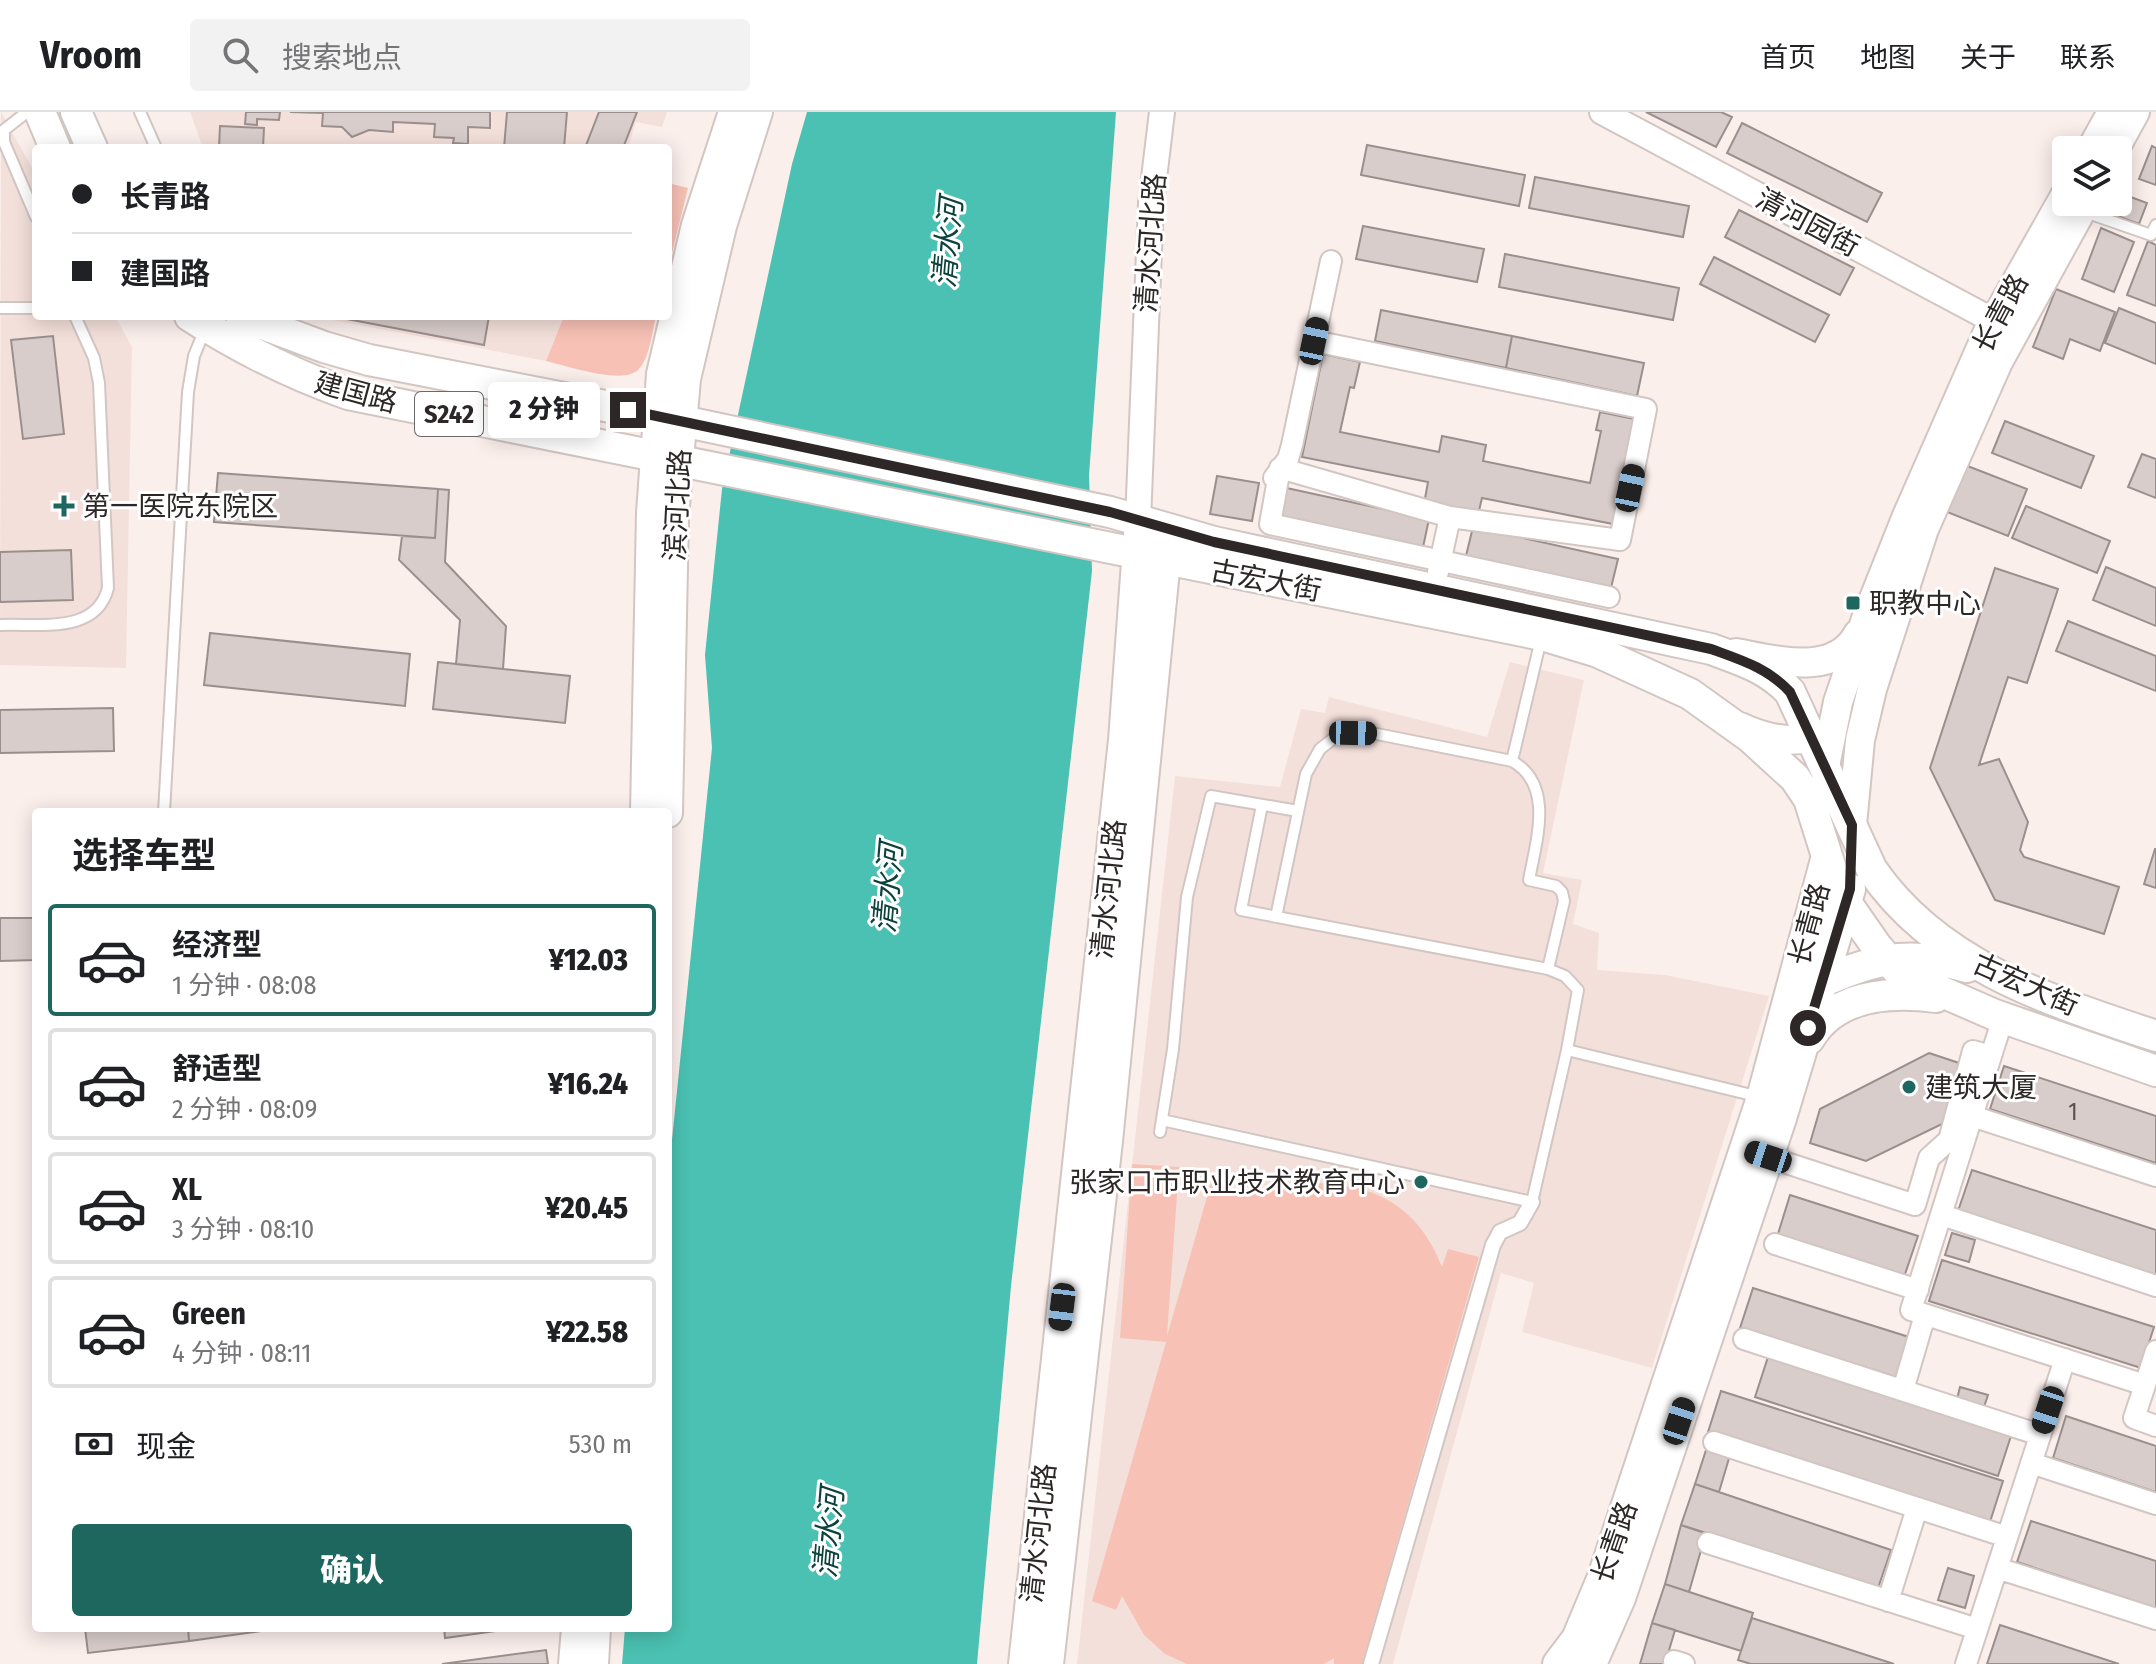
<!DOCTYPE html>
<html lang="zh">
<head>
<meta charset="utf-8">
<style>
	body { margin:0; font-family:"Fira Sans Condensed","Noto Sans SC",sans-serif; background:#f2f2f2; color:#202124; height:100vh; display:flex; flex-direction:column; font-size:30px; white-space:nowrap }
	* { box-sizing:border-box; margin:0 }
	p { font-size:26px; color:#757577 }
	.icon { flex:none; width:44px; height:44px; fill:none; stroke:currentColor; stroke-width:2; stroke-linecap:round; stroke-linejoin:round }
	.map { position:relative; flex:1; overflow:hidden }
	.sheet { position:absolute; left:32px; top:696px; width:640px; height:824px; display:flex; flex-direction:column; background:#fff; border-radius:8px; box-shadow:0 4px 20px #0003 }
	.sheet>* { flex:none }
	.banner { position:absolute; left:32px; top:32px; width:640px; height:176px; border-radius:8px; box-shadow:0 4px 20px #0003; display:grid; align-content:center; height:176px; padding:0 40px; background:#fff }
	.buttons { position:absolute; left:2052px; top:24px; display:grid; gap:16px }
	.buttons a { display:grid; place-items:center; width:80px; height:80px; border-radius:8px; background:#fff; box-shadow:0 4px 20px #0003; font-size:40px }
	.end { position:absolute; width:36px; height:36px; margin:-18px; border:10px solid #2d2827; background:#fff; box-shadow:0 0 0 4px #fff }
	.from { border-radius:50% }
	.bubble { position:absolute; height:56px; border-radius:8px; background:#fff; box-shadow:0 4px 20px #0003; font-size:26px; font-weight:800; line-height:56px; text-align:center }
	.car { position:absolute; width:24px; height:48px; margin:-24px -12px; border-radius:10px; box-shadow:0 0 6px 2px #0007; background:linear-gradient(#222 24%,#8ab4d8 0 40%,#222 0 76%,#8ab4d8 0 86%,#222 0) }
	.banner b { display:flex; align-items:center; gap:28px; height:76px; font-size:30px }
	.banner b+b { border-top:2px solid #e0e0e0 }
	.banner i { width:20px; height:20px; background:#202124 }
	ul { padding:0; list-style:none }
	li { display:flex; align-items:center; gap:24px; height:112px; margin:0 16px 12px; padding:0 24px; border:4px solid #e0e0e0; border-radius:8px }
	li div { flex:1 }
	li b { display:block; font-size:30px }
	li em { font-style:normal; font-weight:800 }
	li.current { border-color:#1d675e }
	li>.icon { width:72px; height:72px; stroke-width:1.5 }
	h2 { padding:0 40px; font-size:36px; line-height:96px }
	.pay { display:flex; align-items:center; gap:20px; height:88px; padding:0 40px; font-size:30px }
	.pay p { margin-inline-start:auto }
	.cta { display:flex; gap:16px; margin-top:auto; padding:16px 40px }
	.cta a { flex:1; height:92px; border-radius:8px; background:#1d675e; color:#fff; font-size:32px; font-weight:800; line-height:92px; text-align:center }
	header { display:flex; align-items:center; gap:48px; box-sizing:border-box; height:112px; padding:0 40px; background:#fff; border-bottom:2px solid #e0e0e0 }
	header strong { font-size:38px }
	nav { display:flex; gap:44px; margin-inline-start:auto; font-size:28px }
	.search { width:560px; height:72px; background:#f2f2f2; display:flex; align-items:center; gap:20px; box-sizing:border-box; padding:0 28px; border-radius:8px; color:#757577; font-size:30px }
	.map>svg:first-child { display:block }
</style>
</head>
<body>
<header>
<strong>Vroom</strong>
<div class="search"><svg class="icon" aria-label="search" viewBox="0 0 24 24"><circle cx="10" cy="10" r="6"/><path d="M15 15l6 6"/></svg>搜索地点</div>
<nav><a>首页</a><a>地图</a><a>关于</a><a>联系</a></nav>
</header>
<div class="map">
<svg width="2156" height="1552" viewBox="0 0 2156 1552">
	<rect width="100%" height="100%" fill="#fbefec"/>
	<path fill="#f4e0db" d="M1,0L36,63V204H115L132,235L126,556L0,553Z
		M190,0H667L662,15L636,10L628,36H203Z
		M312,204H564L546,249Z
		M1510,550L1584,568L1543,761L1582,768L1573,812L1599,821L1597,858L1665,863L1769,884L1652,1256L1522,1220L1534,1171L1501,1161L1393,1552H1077L1175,664L1280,675L1301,597L1325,601L1329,585L1487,625Z"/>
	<path fill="#f8c1b5" d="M668,71L688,76L668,157Z
		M564,204H656C652,220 650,246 638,258C623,273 567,254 546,249Z
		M1132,1052L1179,1055L1167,1224L1211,1071C1224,1074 1239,1081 1253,1082C1264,1083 1276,1073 1288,1072C1359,1066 1415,1084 1442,1155L1448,1137L1479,1145L1362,1552H1334V1546L1324,1552H1187L1165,1542L1144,1523L1122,1484L1116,1498L1092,1489L1166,1230L1120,1226Z"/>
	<path fill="#4ac1b2" d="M807,0H1116L1089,363L1092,459L1011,1174L977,1552H622L625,1516H668V1067L712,636L705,543L722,377L792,52Z"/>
	<path fill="#d8cdca" stroke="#9a8f8d" stroke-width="2" d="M246,0H280L279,8L257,7V13L245,12Z
		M290,0H490V16L468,15V32L453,31L454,26L434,25L435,12L393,10V20L369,18L352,25L342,15L322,14L323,1Z
		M507,0H567L564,36H504Z
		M599,0H637L623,36H585Z
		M1646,0H1721L1732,5L1716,35Z
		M1742,11L1882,81L1867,110L1727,41Z
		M220,14L264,16L263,36H219Z
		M1367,33L1525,63L1519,94L1361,63Z
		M2152,34L2156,36V73L2139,67Z
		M1535,65L1689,94L1683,125L1529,96Z
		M2120,81L2147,91L2139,112L2112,102Z
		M1739,98L1854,156L1840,183L1725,125Z
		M1363,114L1484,137L1477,170L1356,147Z
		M2101,116L2134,130L2114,180L2082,167Z
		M2148,129L2156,133V194L2127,183Z
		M1505,142L1679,176L1673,208L1499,175Z
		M1714,145L1829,203L1815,230L1700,172Z
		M2056,177L2115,200L2100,239L2070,227L2063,247L2033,235Z
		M2119,196L2156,211V252L2105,231Z
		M1381,198L1512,224L1506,256L1375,229Z
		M331,204H489L484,233Z
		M53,224L64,322L23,327L11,228Z
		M1512,224L1644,251L1637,284L1506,256Z
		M1323,242L1360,250L1354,276L1350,275L1340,320L1439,340L1442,324L1486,333L1483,349L1590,371L1601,319L1596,318L1600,300L1639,308L1618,413L1482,386L1478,403L1424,392L1428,370L1302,345Z
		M2005,309L2094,344L2081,376L1992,341Z
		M2142,342L2156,347V386L2128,375Z
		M1965,353L2027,377L2008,424L1947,400Z
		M218,361L438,377L435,426L214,410Z
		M1217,364L1259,371L1252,409L1210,402Z
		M1282,375L1429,407L1422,440L1274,407Z
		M438,377L449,378L445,450L506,514L503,557L456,552L460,508L399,448L402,424L435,426Z
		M2026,394L2110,429L2097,461L2012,426Z
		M1473,415L1618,447L1610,480L1465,448Z
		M71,438L73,488L0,490V440Z
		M2106,455L2156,476V514L2093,488Z
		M1995,456L2058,477L2027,571L2008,565L1979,653L1999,647L2028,710L2020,738L2024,745L2119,775L2104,822L1995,788L1930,656Z
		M2068,509L2156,544V579L2056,539Z
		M210,521L410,542L405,594L204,573Z
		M438,550L570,564L565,611L433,597Z
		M113,596L114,639L0,641V598Z
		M2155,737H2156V776L2144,772Z
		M0,806H36V848L0,849Z
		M1929,941L1962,952L1942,1012L1866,1049L1810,1031L1820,997Z
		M2004,954L2156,1004V1051L1990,997Z
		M1972,1058L2156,1118V1164L1958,1099Z
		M1790,1083L1918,1124L1904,1165L1777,1125Z
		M1952,1121L1975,1128L1969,1150L1945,1143Z
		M1942,1148L2154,1215L2141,1256L1929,1189Z
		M1753,1176L1909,1225L1896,1265L1740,1216Z
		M1768,1245L2011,1324L1998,1364L1755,1285Z
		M1960,1275L1988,1283L1983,1298L1956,1291Z
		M1721,1279L2003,1369L1990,1410L1708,1320Z
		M2066,1304L2156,1334V1380L2053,1346Z
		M1707,1335L1730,1343L1719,1380L1695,1372Z
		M1695,1372L1891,1438L1877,1479L1681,1413Z
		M2031,1409L2156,1449V1496L2017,1450Z
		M1681,1413L1706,1421L1689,1480L1665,1472Z
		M1948,1456L1974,1464L1965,1496L1938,1488Z
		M1665,1472L1753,1501L1741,1539L1652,1511Z
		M1752,1506L1894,1552H1751L1738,1548Z
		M1652,1511L1675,1518L1665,1552H1640Z
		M2000,1513L2119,1552H1987Z
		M85,1516H188L189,1529L88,1541Z
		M188,1516H283L189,1529Z
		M444,1516H517L445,1526Z
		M546,1538L548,1552H442Z"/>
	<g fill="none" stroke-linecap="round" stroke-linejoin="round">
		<defs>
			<path id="service" d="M27,0L4,18V30L36,105
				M140,0L156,36
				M2085,100L2151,123L2156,113
				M0,196H36
				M0,513C39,511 96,523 108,476L99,271L94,246L75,204
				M1512,649L1541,527
				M1262,693L1241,798L1548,857
				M164,700L188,280L194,244L205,217
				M1276,805L1306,662L1320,637L1334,626L1353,621L1377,622L1512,649C1555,673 1536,729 1529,768L1556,774L1562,780L1564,789L1548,857L1565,864L1578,878L1567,938
				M1162,1008L1532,1090L1567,938L1760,985
				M1160,1020L1173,937L1187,785L1211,684L1298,699"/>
			<path id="pedestrian" d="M1371,1552L1493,1133L1500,1120L1520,1111L1532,1090"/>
			<path id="minor" d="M1314,229L1646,297L1620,428L1450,405L1280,356L1270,412L1609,485
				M1274,366L1288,347L1292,333L1331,149
				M1438,460L1450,405
				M2003,906L1911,1198L2145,1273L2156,1239
				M1972,1004L2156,1064
				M1756,1041L1915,1093L1929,1046L1949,1028L1973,939L1991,944
				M1942,1103L2156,1174
				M1775,1132L1918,1178
				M1744,1227L2040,1323
				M2145,1273L2134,1306L2156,1314
				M1903,1278L1925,1203
				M1714,1330L2007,1425
				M2031,1351L2156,1392
				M1708,1431L1977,1517
				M1997,1456L2156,1507
				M1888,1489L1917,1396
				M1674,1549L1684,1552
				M1966,1552L2065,1247"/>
			<path id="tertiary" d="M1602,0L2009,217
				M1138,409L1151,91L1162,0"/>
			<path id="secondary" d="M2091,38L2112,0
				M2114,38L2135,0
				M1736,541C1775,548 1835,566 1858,522
				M1740,615C1776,632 1794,629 1831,623
				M1825,654L1838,590L1867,504L1907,404L1988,220L2066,82
				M645,700L651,401L661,262L696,113L733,0
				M668,701L674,405L686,267L722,114L758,0
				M1852,713L1860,628L1872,577L1924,417L1998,250L2086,90
				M573,1552L576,1516
				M594,1552L596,1516"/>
			<path id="primary" d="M40,0L55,36
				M76,0L92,36
				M190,204C241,237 291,262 348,282L1542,523L1598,540L1690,582L1750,625L1795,666L1809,687L1838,779L1877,835L1901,862L1995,903L2156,959
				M241,204L324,235L369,248L682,309L1110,400L1214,430L1711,537C1741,548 1768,556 1790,580L1872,758C1938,854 2051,889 2156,924
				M1810,875C1869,849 1903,837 1967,855
				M1809,927C1835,882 1889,879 1936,885
				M1024,1552L1124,628L1139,423
				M1048,1552L1107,1029L1167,428
				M1558,1552L1577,1527L1603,1465L1762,986L1827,744
				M1591,1552L1620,1486L1781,1006L1850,777"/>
		</defs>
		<use href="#service" stroke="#d2c6c3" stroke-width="14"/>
		<use href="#pedestrian" stroke="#d2c6c3" stroke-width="18"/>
		<use href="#minor" stroke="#d2c6c3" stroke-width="24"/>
		<use href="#tertiary" stroke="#d2c6c3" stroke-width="28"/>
		<use href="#secondary" stroke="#d2c6c3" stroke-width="32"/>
		<use href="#primary" stroke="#d2c6c3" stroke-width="34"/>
		<use href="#service" stroke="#fff" stroke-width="10"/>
		<use href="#pedestrian" stroke="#fff" stroke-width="14"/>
		<use href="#minor" stroke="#fff" stroke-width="20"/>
		<use href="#tertiary" stroke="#fff" stroke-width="24"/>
		<use href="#secondary" stroke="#fff" stroke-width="28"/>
		<use href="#primary" stroke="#fff" stroke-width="30"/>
	</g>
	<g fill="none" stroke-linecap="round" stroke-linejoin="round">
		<path stroke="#2d2827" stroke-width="10" d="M628,298L1110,400L1214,430L1711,537C1741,548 1768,556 1790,580L1852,713L1850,777L1808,916"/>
	</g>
	<g fill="#1d675e" stroke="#fff" stroke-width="3">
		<path d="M60 382h8v8h8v8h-8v8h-8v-8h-8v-8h8z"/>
		<rect x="1845" y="483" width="16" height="16" rx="4"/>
		<circle cx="1909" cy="975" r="8"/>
		<circle cx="1421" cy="1070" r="8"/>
	</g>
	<g text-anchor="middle" stroke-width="6" stroke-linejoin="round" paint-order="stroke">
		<g font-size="24" fill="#585150">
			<text x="2073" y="1008">1</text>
		</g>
		<rect fill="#fff" stroke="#6c6868" stroke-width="2" x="415" y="280" width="68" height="44" rx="6"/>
		<g font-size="26" font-weight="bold" fill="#2d2827">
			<text x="449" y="311">S242</text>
		</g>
		<g font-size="28" fill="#2d2827" stroke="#fff">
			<text transform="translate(1808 110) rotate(28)" y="10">清河园街</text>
			<text transform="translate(1150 131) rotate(-86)" y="10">清水河北路</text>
			<text transform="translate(2000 201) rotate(-62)" y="10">长青路</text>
			<text transform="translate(356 280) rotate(15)" y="10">建国路</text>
			<text transform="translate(677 393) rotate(-87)" y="10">滨河北路</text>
			<text transform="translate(1266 468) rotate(11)" y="10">古宏大街</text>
			<text transform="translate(1108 777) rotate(-84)" y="10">清水河北路</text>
			<text transform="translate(1809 812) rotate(-75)" y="10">长青路</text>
			<text transform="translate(2026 872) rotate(24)" y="10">古宏大街</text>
			<text transform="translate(1038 1421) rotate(-84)" y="10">清水河北路</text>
			<text transform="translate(1614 1430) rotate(-71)" y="10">长青路</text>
		</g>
		<g font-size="28" fill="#2d2827" stroke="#fff" text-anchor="start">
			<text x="82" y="404">第一医院东院区</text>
			<text x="1869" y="501">职教中心</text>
			<text x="1925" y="985">建筑大厦</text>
			<text x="1405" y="1080" text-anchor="end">张家口市职业技术教育中心</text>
		</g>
		<g font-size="30" font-style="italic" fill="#0d433d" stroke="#fff">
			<text transform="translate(948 131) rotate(-85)" y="10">清水河</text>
			<text transform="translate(888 776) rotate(-85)" y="10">清水河</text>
			<text transform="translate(829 1421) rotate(-85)" y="10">清水河</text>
		</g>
	</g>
</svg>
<div class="buttons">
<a><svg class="icon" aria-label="layers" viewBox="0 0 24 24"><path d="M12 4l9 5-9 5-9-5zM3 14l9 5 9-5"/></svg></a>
</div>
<i class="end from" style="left:1808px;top:916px"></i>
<i class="end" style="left:628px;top:298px"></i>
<div class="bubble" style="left:488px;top:270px;width:112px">2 分钟</div>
<i class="car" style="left:1314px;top:229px;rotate:12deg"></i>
<i class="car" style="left:1630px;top:376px;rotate:12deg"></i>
<i class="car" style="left:1353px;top:621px;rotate:91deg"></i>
<i class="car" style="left:1768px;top:1045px;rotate:288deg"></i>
<i class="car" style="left:1062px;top:1195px;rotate:187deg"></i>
<i class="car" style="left:2048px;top:1298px;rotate:198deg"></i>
<i class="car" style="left:1679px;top:1309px;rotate:18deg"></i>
<div class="banner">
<b><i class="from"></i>长青路</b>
<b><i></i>建国路</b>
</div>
<section class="sheet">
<h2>选择车型</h2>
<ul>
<li class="current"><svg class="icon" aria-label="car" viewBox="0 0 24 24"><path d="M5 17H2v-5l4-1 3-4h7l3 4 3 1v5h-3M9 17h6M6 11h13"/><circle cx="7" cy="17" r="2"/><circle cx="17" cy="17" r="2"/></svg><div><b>经济型</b><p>1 分钟 · 08:08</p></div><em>¥12.03</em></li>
<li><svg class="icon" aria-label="car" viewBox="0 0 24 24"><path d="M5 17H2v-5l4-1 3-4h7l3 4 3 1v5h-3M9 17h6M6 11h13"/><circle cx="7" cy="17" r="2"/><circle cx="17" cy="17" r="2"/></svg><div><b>舒适型</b><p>2 分钟 · 08:09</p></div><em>¥16.24</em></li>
<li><svg class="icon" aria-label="car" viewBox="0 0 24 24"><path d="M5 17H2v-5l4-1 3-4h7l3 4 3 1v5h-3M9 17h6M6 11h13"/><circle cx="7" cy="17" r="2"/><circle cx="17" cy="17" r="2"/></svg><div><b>XL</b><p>3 分钟 · 08:10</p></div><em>¥20.45</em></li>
<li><svg class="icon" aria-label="car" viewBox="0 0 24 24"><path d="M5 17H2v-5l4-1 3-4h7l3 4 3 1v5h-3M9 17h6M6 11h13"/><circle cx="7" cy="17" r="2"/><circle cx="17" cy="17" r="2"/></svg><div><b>Green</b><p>4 分钟 · 08:11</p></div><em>¥22.58</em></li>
</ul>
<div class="pay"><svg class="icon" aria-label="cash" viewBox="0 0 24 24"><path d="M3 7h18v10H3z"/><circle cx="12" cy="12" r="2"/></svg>现金<p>530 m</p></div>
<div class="cta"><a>确认</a></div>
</section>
</div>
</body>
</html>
